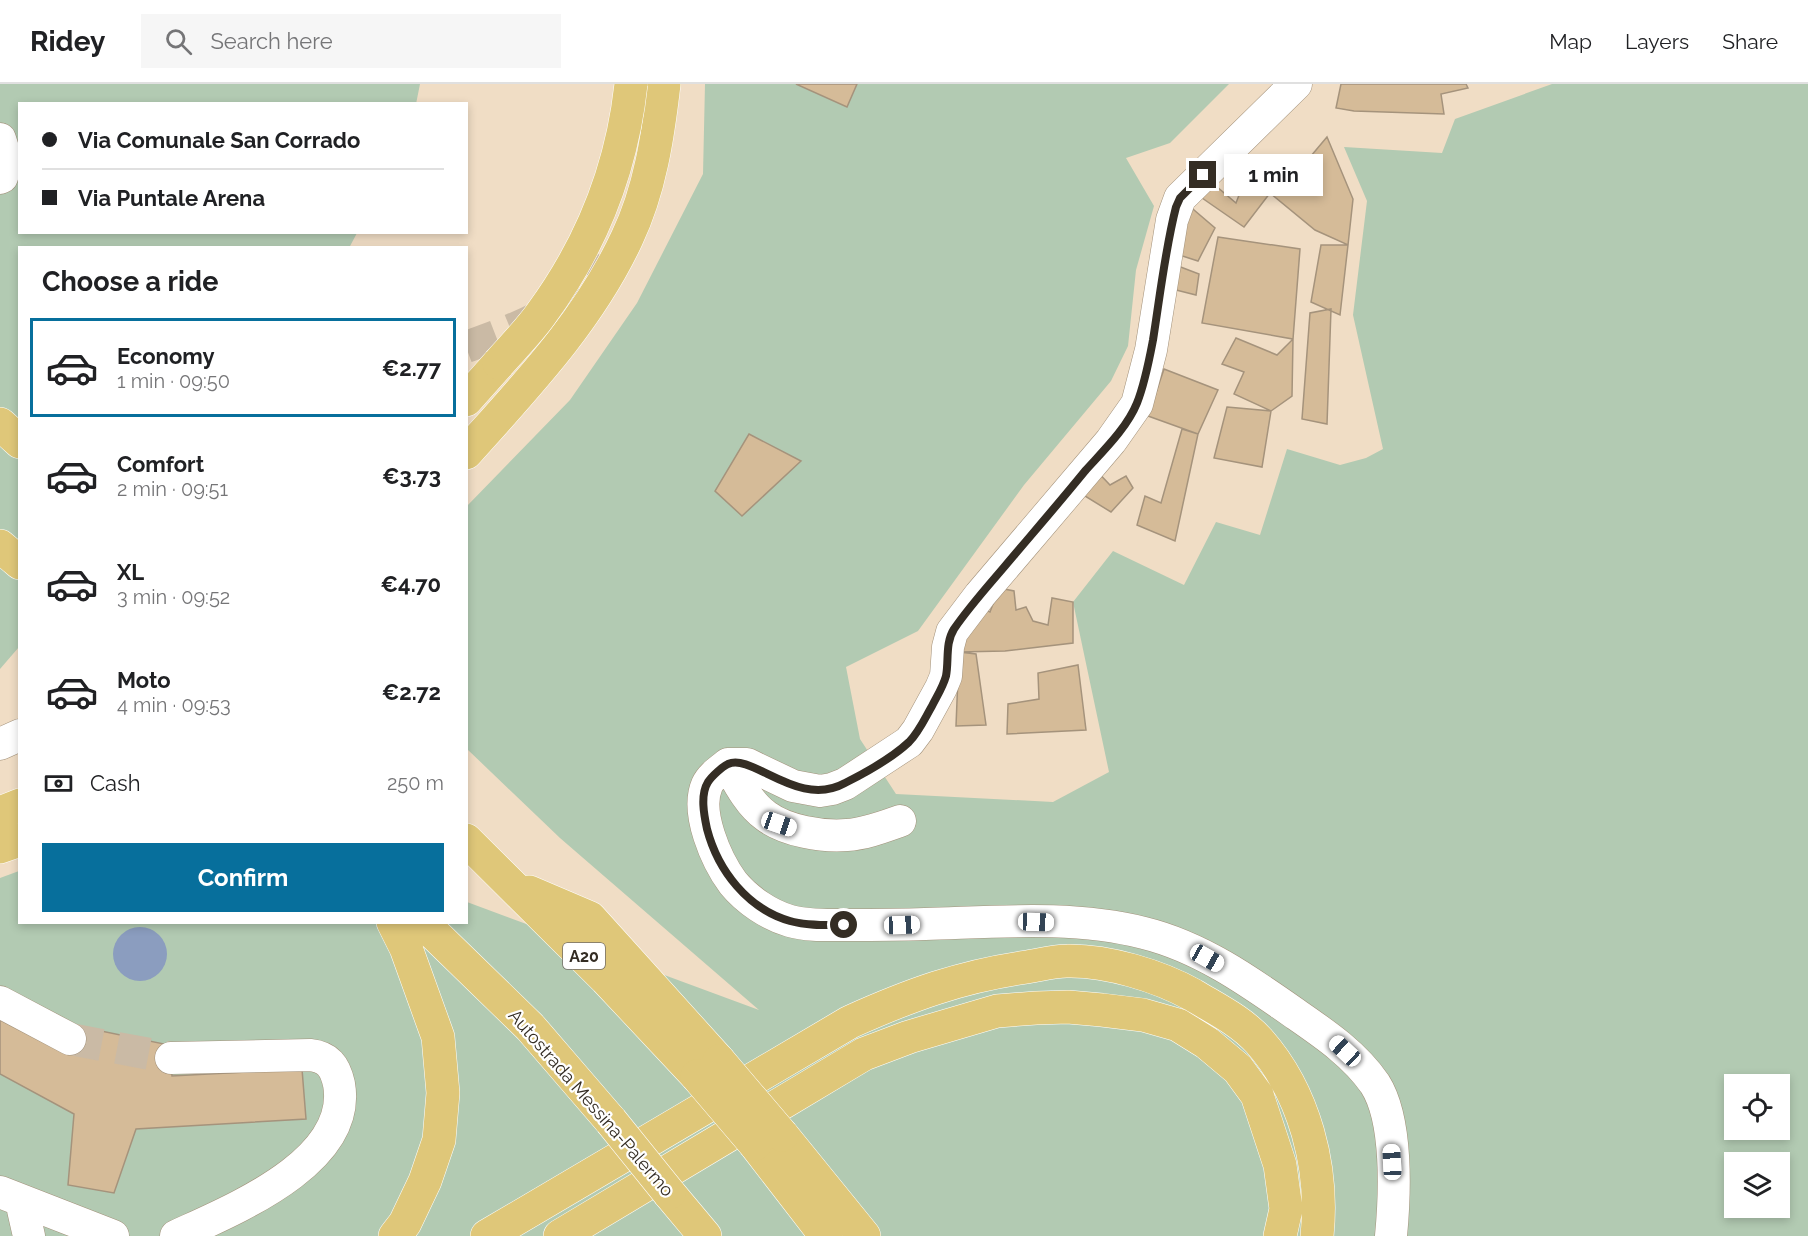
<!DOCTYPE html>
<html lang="en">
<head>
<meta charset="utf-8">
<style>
	body { margin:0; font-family:Raleway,sans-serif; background:#f6f6f6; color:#202124; height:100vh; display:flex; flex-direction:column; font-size:22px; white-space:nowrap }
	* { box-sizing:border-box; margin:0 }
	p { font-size:20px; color:#757577 }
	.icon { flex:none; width:33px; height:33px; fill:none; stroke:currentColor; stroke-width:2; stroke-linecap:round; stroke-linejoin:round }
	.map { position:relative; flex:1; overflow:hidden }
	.details { position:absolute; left:18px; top:162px; width:450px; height:678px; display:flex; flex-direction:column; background:#fff; border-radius:0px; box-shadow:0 3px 9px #0003 }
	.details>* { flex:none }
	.top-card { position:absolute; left:18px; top:18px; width:450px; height:132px; border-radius:0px; box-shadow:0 3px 9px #0003; display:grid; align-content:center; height:132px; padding:0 24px; background:#fff }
	.buttons { position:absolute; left:1724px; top:990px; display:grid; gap:12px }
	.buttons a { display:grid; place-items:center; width:66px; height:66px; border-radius:0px; background:#fff; box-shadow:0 3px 9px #0003; font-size:30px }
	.end { position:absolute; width:27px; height:27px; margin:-14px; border:8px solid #342d24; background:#fff; box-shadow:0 0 0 3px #fff }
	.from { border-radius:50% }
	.bubble { position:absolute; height:42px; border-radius:0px; background:#fff; box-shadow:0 3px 9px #0003; font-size:20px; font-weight:700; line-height:42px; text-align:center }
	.car { position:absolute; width:18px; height:36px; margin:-18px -9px; border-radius:8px; box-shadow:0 0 4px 2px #0007; background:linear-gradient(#fff 24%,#345 0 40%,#fff 0 76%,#345 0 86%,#fff 0) }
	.top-card b { display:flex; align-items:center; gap:21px; height:57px; font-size:22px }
	.top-card b+b { border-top:2px solid #e0e0e0 }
	.top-card i { width:15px; height:15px; background:#202124 }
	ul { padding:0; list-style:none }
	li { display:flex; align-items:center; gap:18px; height:99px; margin:0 12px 9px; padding:0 12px; border:3px solid transparent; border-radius:0px }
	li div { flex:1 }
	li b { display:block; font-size:22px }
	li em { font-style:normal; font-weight:700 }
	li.on { border-color:#076f9c }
	li>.icon { width:54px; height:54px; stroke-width:1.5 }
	h2 { padding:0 24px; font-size:27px; line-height:72px }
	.pay { display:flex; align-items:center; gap:15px; height:66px; padding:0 24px; font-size:22px }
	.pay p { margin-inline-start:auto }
	.cta { display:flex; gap:12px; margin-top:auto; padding:12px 24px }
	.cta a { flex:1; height:69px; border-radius:0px; background:#076f9c; color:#fff; font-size:24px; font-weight:700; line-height:69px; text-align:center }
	header { display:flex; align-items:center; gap:36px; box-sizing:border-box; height:84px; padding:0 30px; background:#fff; border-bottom:2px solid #e0e0e0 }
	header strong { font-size:28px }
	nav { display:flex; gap:33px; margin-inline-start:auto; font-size:21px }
	.search { width:420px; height:54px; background:#f6f6f6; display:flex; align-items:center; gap:15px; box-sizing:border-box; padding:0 21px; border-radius:0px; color:#757577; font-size:22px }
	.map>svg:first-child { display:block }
</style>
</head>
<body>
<header>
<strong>Ridey</strong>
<div class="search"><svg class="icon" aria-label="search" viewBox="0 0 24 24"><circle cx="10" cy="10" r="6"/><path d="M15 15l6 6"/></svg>Search here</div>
<nav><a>Map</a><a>Layers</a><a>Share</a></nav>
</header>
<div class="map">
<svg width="1808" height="1152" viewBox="0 0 1808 1152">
	<rect width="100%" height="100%" fill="#f0ddc5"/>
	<path fill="#b2cab2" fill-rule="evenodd" d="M0,0H420L416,20H20V148L357,149L349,164H20L19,563L0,585Z
		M705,0H1229L1170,59L1126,74L1154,122L1136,186L1128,262L1111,297L1024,401L918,547L846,583L860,655L896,710L1053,718L1109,688L1073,518L1113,467L1184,501L1216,438L1260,451L1287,365L1340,381L1366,374L1383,365L1353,231L1367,117L1344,63L1442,69L1455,35L1552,0H1808V1152H0V794L19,787L20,838H466L467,818L759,926L560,754L467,665V422L570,316L637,219L703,90ZM1734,1000H1779V1046H1734ZM1734,1078H1779V1124H1734Z"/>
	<path fill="#8b9dbf" d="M113 870a27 27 0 1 1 54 0a27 27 0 1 1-54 0Z"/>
	<path fill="#d5bb98" stroke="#a5937c" stroke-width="1.5" d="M796,0H857L847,23Z
		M1341,0H1466L1468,4L1441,10L1444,30L1354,27L1336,24Z
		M1327,53L1353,115L1348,161L1315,146L1270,109L1300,85Z
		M1232,63L1270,109L1244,143L1189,105L1203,91L1236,119L1244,98L1222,72Z
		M1180,114L1215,144L1198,177L1167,167Z
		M1218,153L1300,165L1293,255L1202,239Z
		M1321,161H1348L1340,231L1311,218Z
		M1178,182L1199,190L1196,211L1172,205Z
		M1331,225L1327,340L1302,335L1310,229Z
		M1236,254L1277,271L1293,255L1292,312L1271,327L1234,310L1244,288L1222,280Z
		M1164,285L1218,306L1198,350L1148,332Z
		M1227,323L1271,327L1262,383L1214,374Z
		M1182,345L1198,350L1175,457L1137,441L1145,412L1161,419Z
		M749,350L801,377L742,432L715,407Z
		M1091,381L1110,401L1126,392L1133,404L1111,428L1072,404Z
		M999,504L1014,507L1016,526L1026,523L1033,537L1048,541L1052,514L1073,518V559L1005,567L959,568L973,520L990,528Z
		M959,568L976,570L986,641L956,642Z
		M1078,581L1086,646L1007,650L1008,620L1039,615L1038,589Z
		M0,934L77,942L169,961L172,992L302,985L306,1035L136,1045L114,1109L68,1101L74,1030L0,990Z"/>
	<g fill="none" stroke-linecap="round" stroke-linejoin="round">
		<path stroke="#cabaa5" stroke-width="32" stroke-dasharray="32 16" stroke-linecap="butt" d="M466,263C517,244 578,224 604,173
			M70,955L171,974"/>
		<defs>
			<path id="minor" d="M0,55L7,77L2,93L0,94
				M0,660L20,651
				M728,680C721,686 711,692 707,701C695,728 716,776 733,799C747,816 769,831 790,837C808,842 827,841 845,841C872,841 898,841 925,840C997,838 1073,831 1144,849C1201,863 1250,898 1297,931C1326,951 1355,971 1375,1000C1398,1036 1395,1110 1391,1152
				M728,680H747L793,702L820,707L832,705L845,700L909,658L918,646L941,604L946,592L948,563L952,548L980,511L1111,357L1137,320L1151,266L1172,136L1180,114L1296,0
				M728,680C738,698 749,720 766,732C786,747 822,753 847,751C865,750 883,743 900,737
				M0,918L70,955
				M171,974L310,971C328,973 335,982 339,1000C353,1078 232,1126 176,1152
				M0,1108L113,1152
				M21,1117L29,1152"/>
			<path id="highway" d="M466,316L499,279
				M0,340L20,358
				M466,369C526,302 589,236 627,154C650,106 658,52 664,0
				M0,462L20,479
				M0,729L20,721
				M466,756L606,895L697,992
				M0,763L20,756
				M529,808L590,834L719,977
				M393,838L406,864L438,953L443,1009L439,1056L425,1097L405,1139L395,1152
				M422,838L530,943L611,1037
				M782,1051L864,1152
				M755,1060L826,1152
				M669,1109L705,1152
				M487,1152L850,938C910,911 962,892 1027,883C1040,881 1054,877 1067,877C1107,876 1159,892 1193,911C1216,925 1241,937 1259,957C1305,1009 1324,1084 1317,1152
				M560,1152L864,970L909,953L997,927L1036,924L1068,923L1102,926L1143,931L1178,941L1207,959L1238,985L1257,1011L1280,1081L1286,1125L1280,1152"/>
		</defs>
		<use href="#minor" stroke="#a3927b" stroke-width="33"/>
		<use href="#highway" stroke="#fff" stroke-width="34"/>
		<use href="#minor" stroke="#fff" stroke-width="32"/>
		<use href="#highway" stroke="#dfc779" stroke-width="33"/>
		<defs>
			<path id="highway-bridge" d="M499,279C513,263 529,247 541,230C591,162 622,84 631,0
				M719,977L782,1051
				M697,992L755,1060
				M611,1037L669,1109"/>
		</defs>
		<use href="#highway-bridge" stroke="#fff" stroke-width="34" stroke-linecap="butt"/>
		<use href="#highway-bridge" stroke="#dfc779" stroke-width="33"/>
	</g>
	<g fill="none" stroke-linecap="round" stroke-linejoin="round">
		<path stroke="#342d24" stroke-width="8" d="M844,841C827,841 808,842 790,837C748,825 718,787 707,745C704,731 700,711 708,698C712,692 722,683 728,680C753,669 798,725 845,699C865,689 893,673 909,658C919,648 925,634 932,622C937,612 943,603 946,592C949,577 945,559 954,545C969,523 988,502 1005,482C1032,450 1059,419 1085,387C1103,367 1127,344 1137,319C1145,299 1149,277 1153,256C1160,212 1165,166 1176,123L1180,114L1203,91"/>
	</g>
	<g text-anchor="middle" stroke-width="4.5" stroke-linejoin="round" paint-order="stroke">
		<rect fill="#fff" stroke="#716c66" stroke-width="1.5" x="563" y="859" width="42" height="26" rx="4.5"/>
		<g font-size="16" font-weight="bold" fill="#342d24">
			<text x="584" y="878">A20</text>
		</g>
		<g font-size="18" fill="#342d24" stroke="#fff">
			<text transform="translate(591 1019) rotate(49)" y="6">Autostrada Messina-Palermo</text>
		</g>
	</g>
</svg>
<div class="buttons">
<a><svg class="icon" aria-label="locate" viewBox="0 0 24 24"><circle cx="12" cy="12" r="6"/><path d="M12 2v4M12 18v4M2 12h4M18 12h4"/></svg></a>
<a><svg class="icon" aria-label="layers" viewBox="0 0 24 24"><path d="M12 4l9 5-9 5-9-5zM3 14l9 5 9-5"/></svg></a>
</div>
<i class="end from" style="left:844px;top:841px"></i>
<i class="end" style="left:1203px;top:91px"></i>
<div class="bubble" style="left:1224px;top:70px;width:99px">1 min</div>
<i class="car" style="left:779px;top:740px;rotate:109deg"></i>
<i class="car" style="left:1036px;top:838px;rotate:92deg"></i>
<i class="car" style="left:902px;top:841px;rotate:88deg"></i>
<i class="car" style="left:1207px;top:874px;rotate:119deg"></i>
<i class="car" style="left:1345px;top:967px;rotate:313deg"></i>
<i class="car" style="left:1392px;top:1078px;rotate:357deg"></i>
<div class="top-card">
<b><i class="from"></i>Via Comunale San Corrado</b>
<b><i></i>Via Puntale Arena</b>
</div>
<section class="details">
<h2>Choose a ride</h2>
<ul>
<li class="on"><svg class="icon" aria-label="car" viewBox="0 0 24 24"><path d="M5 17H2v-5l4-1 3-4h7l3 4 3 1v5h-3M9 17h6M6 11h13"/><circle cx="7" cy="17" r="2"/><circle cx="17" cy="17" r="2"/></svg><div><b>Economy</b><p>1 min · 09:50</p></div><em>€2.77</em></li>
<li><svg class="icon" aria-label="car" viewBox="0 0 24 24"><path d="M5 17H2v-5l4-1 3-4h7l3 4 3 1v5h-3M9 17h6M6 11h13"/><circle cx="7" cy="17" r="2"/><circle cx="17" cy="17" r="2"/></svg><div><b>Comfort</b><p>2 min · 09:51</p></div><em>€3.73</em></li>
<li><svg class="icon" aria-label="car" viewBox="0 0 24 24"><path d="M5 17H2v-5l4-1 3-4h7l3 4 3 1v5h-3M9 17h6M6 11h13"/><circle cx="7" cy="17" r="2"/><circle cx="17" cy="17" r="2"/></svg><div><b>XL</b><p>3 min · 09:52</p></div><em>€4.70</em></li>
<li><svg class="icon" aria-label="car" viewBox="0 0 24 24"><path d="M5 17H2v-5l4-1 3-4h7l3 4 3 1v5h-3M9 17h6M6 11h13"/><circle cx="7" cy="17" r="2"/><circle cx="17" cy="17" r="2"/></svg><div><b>Moto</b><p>4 min · 09:53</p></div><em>€2.72</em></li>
</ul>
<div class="pay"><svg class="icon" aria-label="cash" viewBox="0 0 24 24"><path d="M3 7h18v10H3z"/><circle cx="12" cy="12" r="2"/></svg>Cash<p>250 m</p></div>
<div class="cta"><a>Confirm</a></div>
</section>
</div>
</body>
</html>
